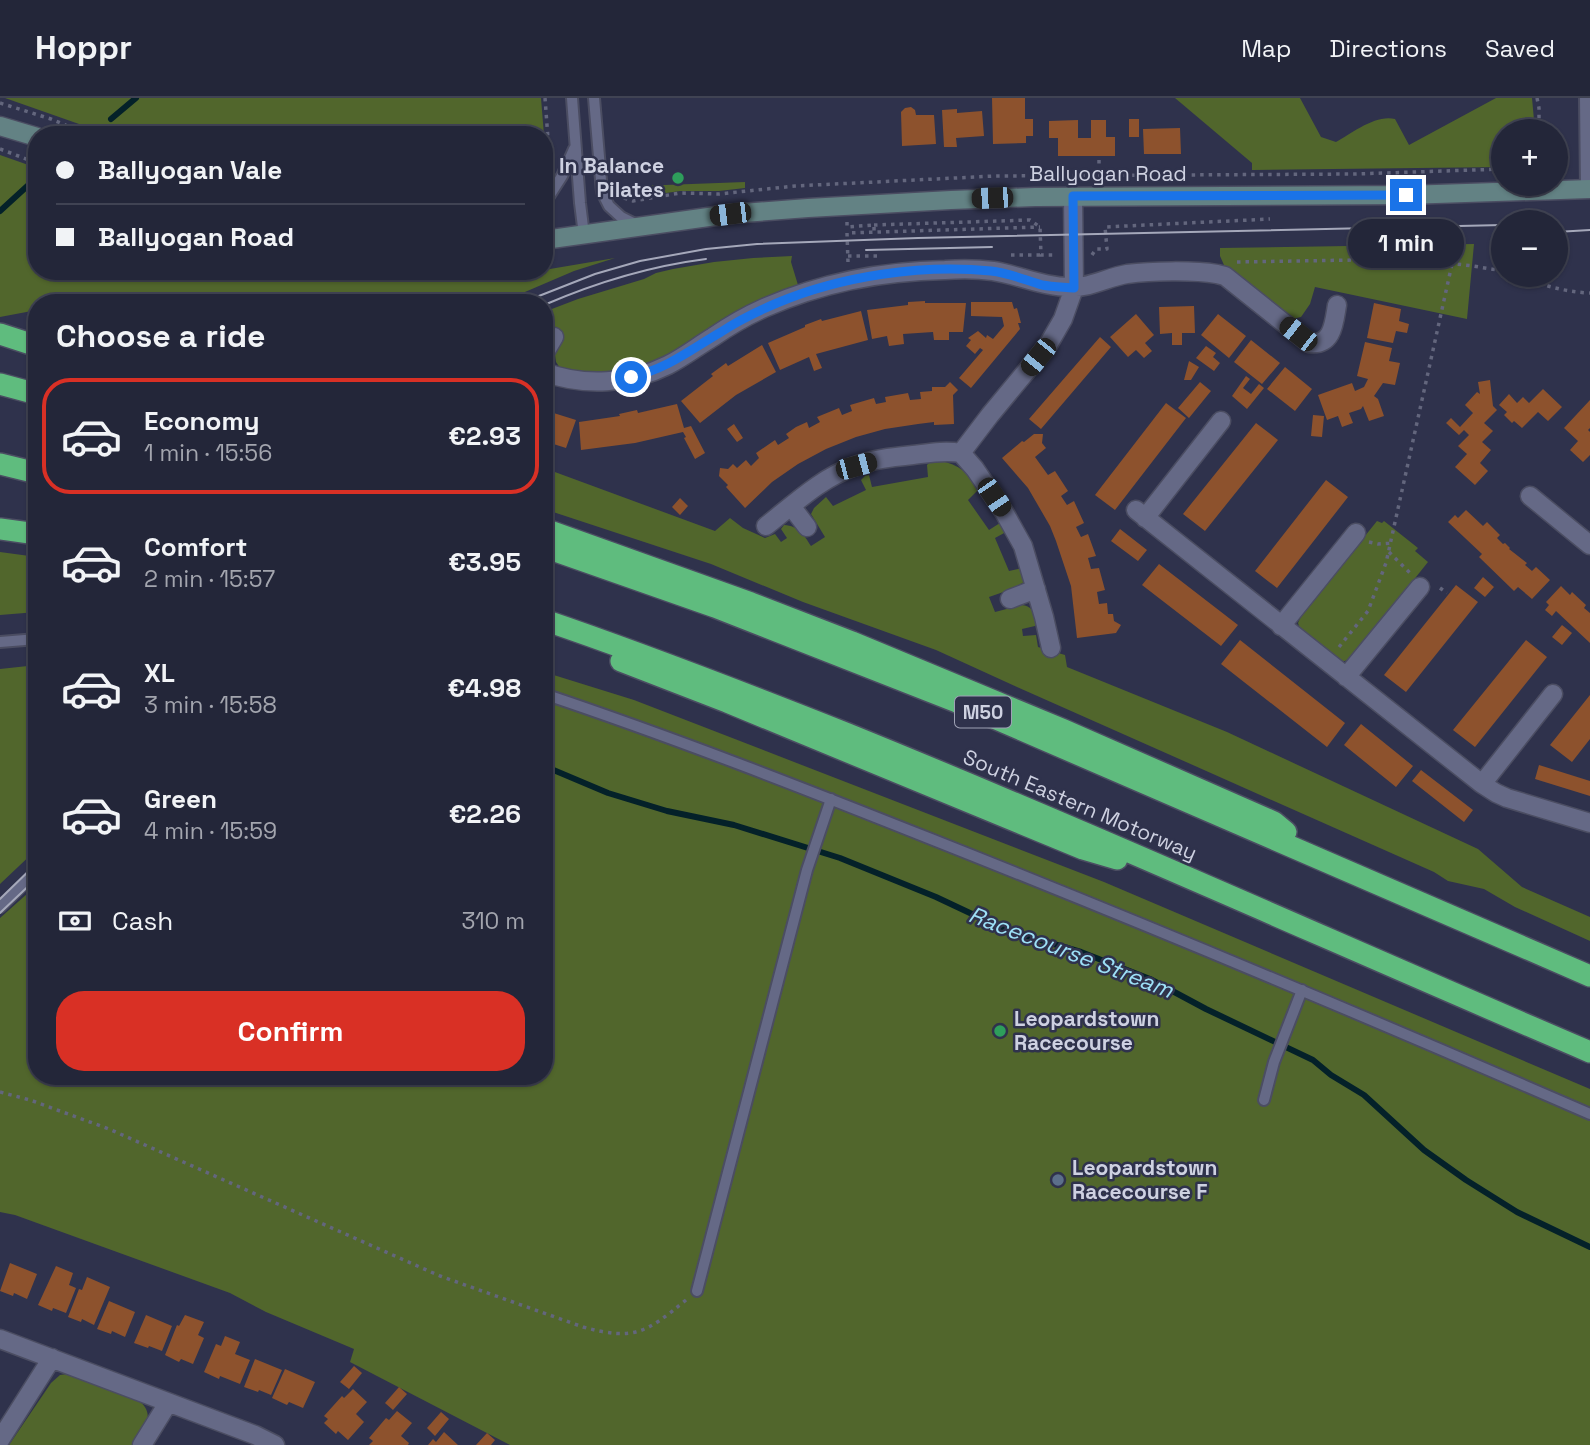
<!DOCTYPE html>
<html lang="en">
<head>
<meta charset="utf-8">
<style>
	body { margin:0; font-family:"Space Grotesk",sans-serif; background:#2f3244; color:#f1f3f6; height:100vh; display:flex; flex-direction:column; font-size:26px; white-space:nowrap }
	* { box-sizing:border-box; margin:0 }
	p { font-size:23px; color:#a3a5ae }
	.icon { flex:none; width:38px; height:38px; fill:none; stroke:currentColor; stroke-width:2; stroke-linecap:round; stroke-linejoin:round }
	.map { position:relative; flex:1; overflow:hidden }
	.panel { position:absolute; left:28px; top:196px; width:525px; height:791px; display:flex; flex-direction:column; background:#232639; border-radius:28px; box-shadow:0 2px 5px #0004,0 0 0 2px #404353 }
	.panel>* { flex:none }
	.guide { position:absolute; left:28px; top:28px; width:525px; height:154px; border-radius:28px; box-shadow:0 2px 5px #0004,0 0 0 2px #404353; display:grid; align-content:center; height:154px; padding:0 28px; background:#232639 }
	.buttons { position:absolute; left:1491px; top:21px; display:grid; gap:14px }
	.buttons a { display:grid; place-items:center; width:77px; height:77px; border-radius:50%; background:#232639; box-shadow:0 2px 5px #0004,0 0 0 2px #404353; font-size:35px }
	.end { position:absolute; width:32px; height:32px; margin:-16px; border:9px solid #1a73e8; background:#fff; box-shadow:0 0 0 4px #fff }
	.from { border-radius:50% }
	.bubble { position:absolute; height:49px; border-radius:24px; background:#232639; box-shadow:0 2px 5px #0004,0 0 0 2px #404353; font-size:23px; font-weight:700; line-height:49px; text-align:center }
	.car { position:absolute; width:21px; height:42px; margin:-21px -10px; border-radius:9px; box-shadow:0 0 5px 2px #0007; background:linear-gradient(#222 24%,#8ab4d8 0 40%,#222 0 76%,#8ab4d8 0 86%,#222 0) }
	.guide b { display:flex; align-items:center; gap:24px; height:66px; font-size:26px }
	.guide b+b { border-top:2px solid #404353 }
	.guide i { width:18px; height:18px; background:#f1f3f6 }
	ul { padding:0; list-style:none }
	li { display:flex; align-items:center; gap:21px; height:116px; margin:0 14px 10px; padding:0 14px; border:4px solid transparent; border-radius:28px }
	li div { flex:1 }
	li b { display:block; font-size:26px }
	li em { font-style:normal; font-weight:700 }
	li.on { border-color:#d93025 }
	li>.icon { width:63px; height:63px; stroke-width:1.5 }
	h2 { padding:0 28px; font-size:32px; line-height:84px }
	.pay { display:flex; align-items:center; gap:18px; height:77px; padding:0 28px; font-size:26px }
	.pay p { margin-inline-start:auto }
	.cta { display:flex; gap:14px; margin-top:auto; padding:14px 28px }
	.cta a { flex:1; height:80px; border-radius:28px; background:#d93025; color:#fff; font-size:28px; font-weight:700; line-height:80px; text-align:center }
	header { display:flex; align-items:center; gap:42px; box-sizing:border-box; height:98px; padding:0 35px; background:#232639; border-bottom:2px solid #404353 }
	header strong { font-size:33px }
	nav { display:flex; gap:38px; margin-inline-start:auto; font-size:24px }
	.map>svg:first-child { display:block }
</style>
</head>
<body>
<header>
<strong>Hoppr</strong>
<nav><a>Map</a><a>Directions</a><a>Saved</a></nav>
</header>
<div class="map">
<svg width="1590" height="1347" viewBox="0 0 1590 1347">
	<rect width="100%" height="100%" fill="#2f324c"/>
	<path fill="#51662c" d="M5,0H541L544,37H103L79,26Z
		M1175,0H1300L1321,39L1336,44C1352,35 1376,16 1395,21L1409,47L1496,0H1532L1535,33H1503V69L1252,72V65Z
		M0,57L37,70V173L518,175L544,173V172L615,160L574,173L499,205H37V212L0,219Z
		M745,84V90L719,93H680L639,99L638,88Z
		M1474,146L1467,221L1315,189L1310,206L1301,219L1292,221L1224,167L1220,158V150Z
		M792,158L791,164L798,187L782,193L664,260L630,271L593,276L576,275L560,270L556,264L555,257L562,240L544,230V214L578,201L644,181L656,175L673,171L714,164L753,160Z
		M941,363C957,366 972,376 978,392L968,402L989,432L1000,425L1006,434L995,440L1009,473L1022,470L1025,480L1024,484L1012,491L989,499L995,514L1022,507C1032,508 1039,518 1035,528L1022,531L1023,538L1036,537L1038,549L1065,557L1067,569L1227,634L1478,751L1522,789L1590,819V843L1515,809L1484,791L1448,783L1434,774L1017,589L936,552L803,504L711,466L544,411V370L715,433L730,420L743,430L765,440L775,436L781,444L787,440L781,431L784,427C799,428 804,437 811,448L825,439L811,416L814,410L826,399L833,408L866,392L861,382L865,378L869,377L872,389L928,379L927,367L929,365Z
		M1377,423L1382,425L1384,423L1418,450L1415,453L1428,464L1352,559L1345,563H1338L1300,531L1298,525L1301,518Z
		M0,454L37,459V514L0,517Z
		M37,567V751L0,786V571Z
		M544,574L634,602L1104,784L1590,991V1347H510L350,1264L354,1251L266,1214L230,1195L15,1117L0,1114V820L37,787V978H544Z
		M67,1276L138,1302C157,1316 144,1331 134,1347H9L51,1285L60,1277Z"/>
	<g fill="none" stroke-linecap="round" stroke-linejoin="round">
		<path stroke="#042129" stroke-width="6" d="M111,21L136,0
			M0,113L35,81
			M544,668L608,695L667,713L734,727L840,760L936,799L1006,832L1081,854L1150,881L1206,911L1313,962L1331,977L1364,997L1424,1052L1466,1082L1517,1114L1590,1149"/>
	</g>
	<path fill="#8d522d" d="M992,0H1025V21H1033V38H1026V45L993,46Z
		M911,9L915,12L916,17H934L936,46L902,48L901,14L905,10Z
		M957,11V15L982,13L984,38L956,40L957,49H944L942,12Z
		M1129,21H1139V39H1129Z
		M1078,22V40H1091V22H1106V39H1115V58H1058V40H1049V23Z
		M1180,30L1181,56H1144L1143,31Z
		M925,203V205H966L963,234H949V242H934L933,234L903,236L904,246L889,248L887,238L872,241L867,212L908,207V204Z
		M971,204H1012L1014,211L1017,210L1021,225H1018L1020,231L971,290L959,280L983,252L980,250L975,256L966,248L971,242L968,240L978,233L986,240L987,237L993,241L1004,228L1002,219L971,218Z
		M1374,205L1401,211L1399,223L1409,226L1407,235L1396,233L1393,245L1367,240Z
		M1194,208L1195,235H1182V247H1172V235L1160,236L1159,209Z
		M861,213L868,242L816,256L822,270L814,273L809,259L780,272L768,245L805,229V227L821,221L822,223Z
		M1136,216L1154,237L1145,245L1152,253L1144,260L1136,252L1128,259L1110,239Z
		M1218,216L1246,238L1229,260L1201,237Z
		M1100,239L1111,249L1041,331L1029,321Z
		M1251,242L1280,265L1262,286L1234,264Z
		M1365,244L1392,250L1389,263L1400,265L1395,287L1383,285L1374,298L1378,301L1384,318L1369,323L1363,308L1361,311L1349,315L1353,325L1342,329L1338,318L1327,322L1318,297L1352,285L1355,293L1364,289L1368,281L1357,278Z
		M762,247L776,274L736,297L700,325L681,303L713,278L711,276L726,265L728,268Z
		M1206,248L1216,255L1213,259L1220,265L1214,273L1196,260Z
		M1189,263L1199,269L1191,282H1184Z
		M1285,269L1312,291L1295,313L1267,291Z
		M1246,278L1250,281L1243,290L1251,296L1259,286L1264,290L1247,311L1232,298Z
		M1490,282L1493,308L1497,312L1484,325L1493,333L1482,344L1491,352L1480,365L1488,373L1475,387L1455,369L1467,356L1458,348L1469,337L1464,332L1459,337L1446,325L1451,320L1460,329L1473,315L1465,307L1477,294L1480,296L1478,284Z
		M950,284L958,292L953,297L954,326L934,327V324L918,326L885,331L856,339L826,351L798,366L772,384L745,410L726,389L728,387L719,378L720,370L728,371L733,366L737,370L746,362L751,368L759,360L756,355L775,342L778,347L789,340L786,336L796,329L807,324L809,330L820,324L817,319L839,310L842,317L852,313L850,307L874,300L876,306L886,304L885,299L908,295L910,302L921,301L920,294L932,293V289H945Z
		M1200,284L1211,293L1189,320L1178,310Z
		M1543,291L1562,309L1548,323L1538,314L1522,330L1514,323L1512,325L1504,317L1507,314L1499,307L1509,296L1517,305L1523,299L1529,305Z
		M1590,302V330L1588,332L1590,334V357L1583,364L1570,352L1578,343L1564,330Z
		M1166,305L1186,320L1115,412L1095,397Z
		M677,306L684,330L691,328L705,355L695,361L684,340L686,339L683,334L635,345L581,352L579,324L620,318L619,316L637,312L638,315Z
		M544,312L576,322L566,350L544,343Z
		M1313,317L1324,318L1322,339L1311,338Z
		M1256,325L1278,342L1205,433L1183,416Z
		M734,326L743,340L737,344L727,331Z
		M1034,336H1043L1042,345L1046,350L1035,359L1048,377L1055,373L1068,393L1061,398L1067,407L1074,403L1084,425L1076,429L1081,439L1088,436L1096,458L1088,460L1091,471L1099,470L1105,492L1097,494L1099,506L1107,505L1108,516H1113L1114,523L1121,527L1116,535L1077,540L1071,488L1056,443L1050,428L1028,390L1002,360L1021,344L1022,343L1024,344Z
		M1326,382L1348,399L1277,490L1255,473Z
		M680,400L688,408L680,417L672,409Z
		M1466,412L1483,428L1487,424L1500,437L1497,440L1503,446L1505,445L1510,450L1509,451L1527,465L1525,467L1532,473L1536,469L1550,482L1532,501L1518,489L1514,493L1479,459L1482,456L1448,424L1455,417L1458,420Z
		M1120,431L1147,452L1138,463L1111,443Z
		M1159,466L1238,527L1221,548L1142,487Z
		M1483,479L1494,489L1485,499L1474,490Z
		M1456,487L1478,504L1406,594L1384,577Z
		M1561,488L1570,497L1572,494L1586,507L1584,510L1590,515V545L1556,513L1552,518L1545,512L1549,507L1546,504Z
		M1562,527L1572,535L1562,547L1552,539Z
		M1240,542L1345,625L1327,649L1221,566Z
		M1526,542L1547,559L1475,649L1453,632Z
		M1590,597V641L1572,664L1550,647Z
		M1361,626L1413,668L1396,689L1344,647Z
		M1539,667L1590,683V698L1535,681Z
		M1421,672L1473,712L1464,724L1412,683Z
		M10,1165L37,1176L27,1201L14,1195L13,1198L0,1193Z
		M56,1168L73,1175L69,1187L76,1190L66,1215L53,1210L52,1213L38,1207Z
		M87,1179L110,1189L94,1227L82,1221L81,1224L68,1219L79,1191L82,1192Z
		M109,1203L135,1214L125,1239L112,1233L111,1236L97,1231Z
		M146,1217L172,1228L162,1253L149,1248L148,1250L134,1245Z
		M185,1217L204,1224L198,1237L204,1240L193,1266L181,1261L179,1264L165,1257L177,1227L179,1228Z
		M225,1238L240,1244L235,1256L250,1262L240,1286L220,1278L219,1281L204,1274L216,1246L221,1248Z
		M255,1261L282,1272L271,1297L259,1292L258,1294L244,1289Z
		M354,1268L362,1275L349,1291L340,1284Z
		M285,1271L315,1284L303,1310L289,1304L287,1307L272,1300Z
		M399,1289L407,1296L393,1312L385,1305Z
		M353,1291L367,1304L356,1316L364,1324L348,1342L338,1333L336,1336L324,1325L328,1321L324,1318L342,1298L344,1300Z
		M397,1313L412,1325L401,1338L409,1345L408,1347H369L373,1343L369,1340L386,1320L389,1322Z
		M441,1314L449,1321L435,1338L427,1330Z
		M444,1334L458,1347H428L433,1341L436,1344Z
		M487,1335L495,1342L491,1347H476Z"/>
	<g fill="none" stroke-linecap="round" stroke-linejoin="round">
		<defs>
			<path id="lane" d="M572,0L580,105L584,137
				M594,0L602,94L609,108L621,119L637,127
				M1585,0L1586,91
				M544,106L562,78L574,51
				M0,544L37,541
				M544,596C675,640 803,690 931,741C1153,829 1372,921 1590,1016
				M0,809L37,773
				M1264,1002L1274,964L1302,892
				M697,1193L807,772L831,701"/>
			<path id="street" d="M544,256L554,239
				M544,274C584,289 630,286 668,267C684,259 698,248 713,239C729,228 746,218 764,210C821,185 882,173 945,172C961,171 977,171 993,173C1019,177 1043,189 1070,189C1091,190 1108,179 1127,176C1151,173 1193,172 1217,176L1225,178L1309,245C1333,248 1334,225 1337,207
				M961,355L990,317L1048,247L1063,221L1074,190L1073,98
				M1530,398L1590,447
				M791,408L807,429
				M1136,412L1482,686L1496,695L1507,700L1590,725
				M1145,420L1221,323
				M766,428C794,406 821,380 855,368C873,361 894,359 913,357C929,355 945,352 961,355L975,371L1004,414L1023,448L1044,519L1051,550
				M1010,501L1036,491
				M1281,528L1356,435
				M1346,579L1420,489
				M1482,686L1553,596
				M0,1241L255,1337L275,1347
				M0,1342L52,1260
				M142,1347L168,1305"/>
			<path id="secondary" d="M0,28L37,39
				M544,142L730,116L808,110L951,102L1035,99L1406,97L1590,91"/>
			<path id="highway" d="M0,236L37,248
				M0,286L37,296
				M0,366L37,375
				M0,431L37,436
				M544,431L751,505L852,544L1064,632L1274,724L1286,734
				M544,449L715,509L957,604L1590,878
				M544,522C647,557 747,596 848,636C1097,737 1342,848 1590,954
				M621,563L727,604L1083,751L1117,761"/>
		</defs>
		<use href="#lane" stroke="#4b4d62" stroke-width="14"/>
		<use href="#street" stroke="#4b4d62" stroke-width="21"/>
		<use href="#secondary" stroke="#4b4d62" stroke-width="21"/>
		<use href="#highway" stroke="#4b4d62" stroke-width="24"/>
		<path stroke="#63667d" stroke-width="3.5" stroke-dasharray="3.5 5" stroke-linecap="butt" d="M545,0L550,68
			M1537,0L1539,10V33
			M0,5L51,21L89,37
			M0,51L37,65
			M1099,62V77
			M1556,70L1571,69
			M624,100L633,103L680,95L719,96L795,88L995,78L1355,76L1503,71
			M847,124V129L874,127V134
			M874,127L1030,122L1040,129L1041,157H1055
			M1011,157H1041
			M1092,157L1096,151H1107L1105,129L1270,121
			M848,158H877
			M848,164L847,135L1040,129
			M1237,164L1415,161L1473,168L1503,173
			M1515,177C1541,186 1562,194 1590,195
			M1369,444L1378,446L1391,445
			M1389,454L1410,475
			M1440,490L1447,495
			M1339,549L1368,513L1386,465L1452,166
			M0,994L30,1002L109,1031L440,1178L583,1229C634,1243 646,1235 686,1202"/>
		<use href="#lane" stroke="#656986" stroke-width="10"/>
		<use href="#street" stroke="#656986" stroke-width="18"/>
		<use href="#secondary" stroke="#638284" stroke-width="18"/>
		<use href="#highway" stroke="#5fbc7e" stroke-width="21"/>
		<path stroke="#a5a8ba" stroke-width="2" d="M1556,134L1590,132
			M866,152L992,149
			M521,205L595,176L640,163L706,151L757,146L918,140L1503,127
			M544,207C595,185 651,168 706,161
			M0,801L37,765
			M0,815L37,780"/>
	</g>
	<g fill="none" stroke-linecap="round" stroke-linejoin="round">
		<path stroke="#1a73e8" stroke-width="9" d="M631,279C667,271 690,252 721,234C739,222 758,213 777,205C841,178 922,166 991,173C1009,175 1025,182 1042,187C1053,189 1064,189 1074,190L1073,98L1406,97"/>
	</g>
	<g fill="#2e9e5b" stroke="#2f324c" stroke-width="2.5">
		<circle cx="678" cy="80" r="7"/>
		<circle cx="1000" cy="933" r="7"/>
	</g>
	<circle fill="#5c6f8a" stroke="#2f324c" stroke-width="2.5" cx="1058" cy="1082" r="7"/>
	<g text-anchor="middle" stroke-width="5" stroke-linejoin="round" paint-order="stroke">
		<rect fill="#2f324c" stroke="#9ea1b4" stroke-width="2" x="955" y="598.5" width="56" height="31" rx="5"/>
		<g font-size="19" font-weight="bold" fill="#ced1e1">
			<text x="983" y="621">M50</text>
		</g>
		<g font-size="21" font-weight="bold" fill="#ced1e1" stroke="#2f324c" text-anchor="start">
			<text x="664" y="75" text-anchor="end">In Balance<tspan x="664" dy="24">Pilates</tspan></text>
			<text x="1014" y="928">Leopardstown<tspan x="1014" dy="24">Racecourse</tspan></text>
			<text x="1072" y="1077">Leopardstown<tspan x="1072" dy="24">Racecourse F</tspan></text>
		</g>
		<g font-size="21" fill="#ced1e1" stroke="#2f324c">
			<text x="1108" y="83">Ballyogan Road</text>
			<text transform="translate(1080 707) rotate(23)" y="7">South Eastern Motorway</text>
		</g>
		<g font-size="23" font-style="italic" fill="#9de0f7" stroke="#2f324c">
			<text transform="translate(1071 854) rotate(21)" y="8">Racecourse Stream</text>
		</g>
	</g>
</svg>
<div class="buttons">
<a>+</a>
<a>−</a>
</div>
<i class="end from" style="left:631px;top:279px"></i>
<i class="end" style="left:1406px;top:97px"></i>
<div class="bubble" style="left:1348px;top:121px;width:116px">1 min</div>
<i class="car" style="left:992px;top:100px;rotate:268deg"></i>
<i class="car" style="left:730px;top:116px;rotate:263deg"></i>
<i class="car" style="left:1298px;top:236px;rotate:308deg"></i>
<i class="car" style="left:1038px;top:259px;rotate:219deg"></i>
<i class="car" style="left:856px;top:368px;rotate:75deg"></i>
<i class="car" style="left:994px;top:399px;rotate:146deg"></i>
<div class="guide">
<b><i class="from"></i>Ballyogan Vale</b>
<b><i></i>Ballyogan Road</b>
</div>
<section class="panel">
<h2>Choose a ride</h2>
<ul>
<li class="on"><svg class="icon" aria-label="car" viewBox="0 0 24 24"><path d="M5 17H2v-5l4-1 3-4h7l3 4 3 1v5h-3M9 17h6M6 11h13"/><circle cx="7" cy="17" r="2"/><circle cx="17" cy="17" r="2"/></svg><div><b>Economy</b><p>1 min · 15:56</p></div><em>€2.93</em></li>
<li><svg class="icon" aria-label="car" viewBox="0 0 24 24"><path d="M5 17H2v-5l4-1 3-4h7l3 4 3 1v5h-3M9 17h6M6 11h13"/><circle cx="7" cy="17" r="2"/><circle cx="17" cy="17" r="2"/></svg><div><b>Comfort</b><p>2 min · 15:57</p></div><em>€3.95</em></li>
<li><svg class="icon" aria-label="car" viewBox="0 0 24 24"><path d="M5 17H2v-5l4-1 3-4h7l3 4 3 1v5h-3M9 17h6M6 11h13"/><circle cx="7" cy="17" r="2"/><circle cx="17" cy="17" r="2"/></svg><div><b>XL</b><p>3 min · 15:58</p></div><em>€4.98</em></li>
<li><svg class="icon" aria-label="car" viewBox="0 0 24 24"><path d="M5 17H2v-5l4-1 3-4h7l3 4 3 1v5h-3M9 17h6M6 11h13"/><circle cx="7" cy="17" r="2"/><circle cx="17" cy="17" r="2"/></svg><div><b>Green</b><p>4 min · 15:59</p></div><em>€2.26</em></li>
</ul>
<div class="pay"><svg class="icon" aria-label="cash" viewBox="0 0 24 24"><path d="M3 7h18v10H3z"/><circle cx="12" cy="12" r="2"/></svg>Cash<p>310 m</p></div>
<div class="cta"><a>Confirm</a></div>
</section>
</div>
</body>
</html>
